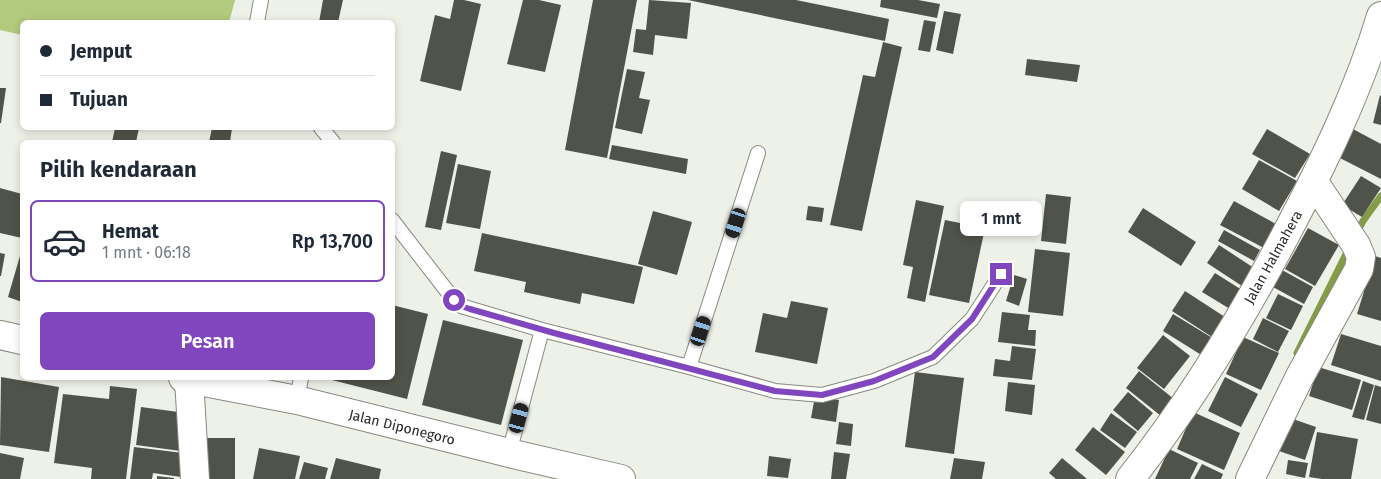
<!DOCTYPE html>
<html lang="id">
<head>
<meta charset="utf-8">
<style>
	body { margin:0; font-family:"Fira Sans",sans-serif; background:#f6f6f7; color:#1f2937; height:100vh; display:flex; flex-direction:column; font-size:19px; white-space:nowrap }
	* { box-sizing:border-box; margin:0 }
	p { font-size:16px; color:#747a83 }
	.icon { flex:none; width:28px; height:28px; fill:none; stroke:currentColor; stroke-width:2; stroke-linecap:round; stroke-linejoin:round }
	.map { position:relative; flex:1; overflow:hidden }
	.drawer { position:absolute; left:20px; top:140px; width:375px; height:240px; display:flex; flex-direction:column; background:#fff; border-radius:8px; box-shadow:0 2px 8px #0003 }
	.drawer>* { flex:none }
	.top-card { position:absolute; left:20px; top:20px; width:375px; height:110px; border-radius:8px; box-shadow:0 2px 8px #0003; display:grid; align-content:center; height:110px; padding:0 20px; background:#fff }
	.end { position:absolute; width:22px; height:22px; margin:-11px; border:6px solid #8046bd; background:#fff; box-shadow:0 0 0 2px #fff }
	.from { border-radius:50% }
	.bubble { position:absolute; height:35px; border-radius:8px; background:#fff; box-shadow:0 2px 8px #0003; font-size:16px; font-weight:600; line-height:35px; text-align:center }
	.car { position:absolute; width:15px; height:30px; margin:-15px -8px; border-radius:6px; box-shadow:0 0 4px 1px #0007; background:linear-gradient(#222 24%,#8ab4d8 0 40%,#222 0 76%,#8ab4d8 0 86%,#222 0) }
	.top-card b { display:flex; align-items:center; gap:18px; height:48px; font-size:19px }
	.top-card b+b { border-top:1px solid #e0e1e3 }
	.top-card i { width:12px; height:12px; background:#1f2937 }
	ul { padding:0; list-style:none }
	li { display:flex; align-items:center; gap:15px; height:82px; margin:0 10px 8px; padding:0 10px; border:2px solid transparent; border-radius:8px }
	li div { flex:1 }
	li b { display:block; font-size:19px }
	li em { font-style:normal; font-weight:600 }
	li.current { border-color:#8046bd }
	li>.icon { width:45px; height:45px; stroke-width:1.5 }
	h2 { padding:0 20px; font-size:22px; line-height:60px }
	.primary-button { display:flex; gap:10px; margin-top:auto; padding:10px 20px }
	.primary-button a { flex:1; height:58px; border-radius:8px; background:#8046bd; color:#fff; font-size:20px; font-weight:600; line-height:58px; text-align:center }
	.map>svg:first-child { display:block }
</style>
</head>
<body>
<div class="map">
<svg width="1381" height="479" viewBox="0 0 1381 479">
	<rect width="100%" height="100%" fill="#eef1e8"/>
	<path fill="#b2ca7d" d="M0,0H235L229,22H22V35L0,30Z"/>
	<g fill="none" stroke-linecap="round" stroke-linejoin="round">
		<path stroke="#849c47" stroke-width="7" d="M1356,234L1363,221L1381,196
			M1297,353L1349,248"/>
	</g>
	<path fill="#50534a" d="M323,0H343L338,22H319Z
		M454,0H464L481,4L461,91L420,81L435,15L450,19Z
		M523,0H539L561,5L545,72L507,64Z
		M593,0H637L607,158L565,150Z
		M649,0L691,3L687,39L655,35L653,55L633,52L636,29L646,30Z
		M688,0H796L889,19L885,41Z
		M881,0H918L940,4L937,18L880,7Z
		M944,11L961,14L953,54L936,50Z
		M924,20L936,22L930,52L918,50Z
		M883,42L902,47L862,231L830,225L863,75L875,77Z
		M1027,59L1080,65L1077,82L1025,75Z
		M627,69L645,72L639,98L650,100L642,134L615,128Z
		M0,88H6L1,123H0Z
		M1380,95L1381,96V125L1373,123Z
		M115,128H139L136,142H112Z
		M212,128H232L230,142H209Z
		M1351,128L1381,144V179L1336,156Z
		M1267,129L1310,154L1295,178L1252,154Z
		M612,145L688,159L686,174L609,159Z
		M441,151L457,155L441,230L425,227Z
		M1259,160L1297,181L1279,211L1242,189Z
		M458,164L491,171L480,229L446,223Z
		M1361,176L1381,188L1362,217L1342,205Z
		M0,188L22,194V238L0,233Z
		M1046,194L1071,197L1066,244L1041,241Z
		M916,200L944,206L925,302L907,298L913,267L903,265Z
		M1234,201L1276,224L1264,248L1220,225Z
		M808,206L824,208L822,222L806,220Z
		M1143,208L1196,242L1181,266L1128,232Z
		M653,211L692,222L677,275L638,264Z
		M945,220L985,228L969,303L929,295Z
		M1308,228L1339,245L1315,286L1285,269Z
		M1224,230L1260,250L1254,261L1218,241Z
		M482,233L643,267L634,304L582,293L580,304L524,292L526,282L474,271Z
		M1219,245L1257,270L1245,288L1207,263Z
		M1035,249L1070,253L1063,316L1028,312Z
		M0,253L5,254L1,276H0Z
		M20,256L22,257V302L8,297Z
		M1375,256L1381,258V321L1357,314Z
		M1282,270L1313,287L1304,304L1273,287Z
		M1215,273L1242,290L1230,309L1202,292Z
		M1014,275L1027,279L1019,306L1006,301Z
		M1185,291L1225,317L1212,337L1172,311Z
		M1278,294L1303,306L1291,330L1266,318Z
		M791,301L828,308L817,364L755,352L763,313L787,318Z
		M392,305L428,314L407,399L324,378H392Z
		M1002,312L1030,315L1028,330H1036L1035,346L998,342Z
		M1173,314L1214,339L1203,356L1163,331Z
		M1263,318L1289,331L1278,352L1253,339Z
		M443,320L523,340L501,425L422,405Z
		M1341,334L1381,346V381L1331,365Z
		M1163,335L1190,356L1164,389L1137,368Z
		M1243,337L1279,353L1261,390L1226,374Z
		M1012,346L1036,349L1032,380L993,376L995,359L1010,361Z
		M1318,367L1361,380L1352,410L1309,396Z
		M1139,371L1174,399L1161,416L1126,388Z
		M915,372L964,378L954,454L905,447Z
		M1,377L59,387L49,452L0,445Z
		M1225,377L1258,394L1241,427L1208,411Z
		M1363,381L1374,385L1364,420L1352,417Z
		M1008,382L1035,385L1032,415L1005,411Z
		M1375,385L1381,387V424L1366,420Z
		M110,386L137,389L126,479H91L92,468L54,463L63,394L109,399Z
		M1128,392L1153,413L1138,431L1113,410Z
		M815,396L839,400L836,422L811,418Z
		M141,407L186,413L181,451L136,445Z
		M1193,412L1240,433L1224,470L1177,449Z
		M1111,413L1137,432L1125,448L1100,430Z
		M1290,418L1316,427L1305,460L1279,451Z
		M839,422L853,424L851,446L836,444Z
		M1093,427L1125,452L1106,475L1075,450Z
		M1317,432L1358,439L1351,479H1322L1309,477Z
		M200,438H235V479H200Z
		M134,447L183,453L181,477L153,473L152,479H130Z
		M259,448L300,456L295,479H253Z
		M1169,449L1198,463L1190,479H1155Z
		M834,452L850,454L846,479H831Z
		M0,453L24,458L20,479H0Z
		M769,456L791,459L788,478L767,476Z
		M336,458L381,469L379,479H330Z
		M954,458L985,462L982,479H950Z
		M1062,458L1087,479H1056L1049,473Z
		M1288,460L1308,463L1305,478L1286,474Z
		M304,462L328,468L325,479H299Z
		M1202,464L1223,474L1221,479H1194Z
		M157,476L174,478V479H157Z"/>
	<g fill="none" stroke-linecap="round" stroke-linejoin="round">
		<defs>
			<path id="lane" d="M257,22L261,0
				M321,128L333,142
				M392,220L454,300L461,306L542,330
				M689,367L775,391L822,395L874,381L933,357L972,319L1001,274
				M297,400L301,378
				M509,453L542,330L689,367L758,153"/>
			<path id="street" d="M189,379L195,479
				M1250,479L1299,378L1359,269L1361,257L1356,245L1314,182"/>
			<path id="secondary" d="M1130,479C1190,403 1241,320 1286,234C1323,164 1358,92 1381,16"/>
			<path id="primary" d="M0,335L22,340
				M183,378L297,400L509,453L621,479"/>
		</defs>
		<use href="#lane" stroke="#878a81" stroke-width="16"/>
		<use href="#street" stroke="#878a81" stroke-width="30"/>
		<use href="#secondary" stroke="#878a81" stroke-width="30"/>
		<use href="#primary" stroke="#878a81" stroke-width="30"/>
		<use href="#lane" stroke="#fff" stroke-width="14"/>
		<use href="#street" stroke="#fff" stroke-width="28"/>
		<use href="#secondary" stroke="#fff" stroke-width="28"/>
		<use href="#primary" stroke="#fff" stroke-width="28"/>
	</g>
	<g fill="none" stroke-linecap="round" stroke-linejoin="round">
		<path stroke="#8046bd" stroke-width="6" d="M454,300L461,306L470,309L554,333L775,391L822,395L874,381L933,357L972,319L1001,274"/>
	</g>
	<g text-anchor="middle" stroke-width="5" stroke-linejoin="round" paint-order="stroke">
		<g font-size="14" fill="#2a2b27" stroke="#fff">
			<text transform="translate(1273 257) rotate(-61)" y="5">Jalan Halmahera</text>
			<text transform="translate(402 427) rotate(14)" y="5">Jalan Diponegoro</text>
		</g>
	</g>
</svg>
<i class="end from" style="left:454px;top:300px"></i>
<i class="end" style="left:1001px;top:274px"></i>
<div class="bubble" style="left:960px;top:201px;width:82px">1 mnt</div>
<i class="car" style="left:736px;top:223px;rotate:198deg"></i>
<i class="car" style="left:701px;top:331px;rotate:18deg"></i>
<i class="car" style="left:519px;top:418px;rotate:15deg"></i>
<div class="top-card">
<b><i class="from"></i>Jemput</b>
<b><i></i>Tujuan</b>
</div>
<section class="drawer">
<h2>Pilih kendaraan</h2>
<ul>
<li class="current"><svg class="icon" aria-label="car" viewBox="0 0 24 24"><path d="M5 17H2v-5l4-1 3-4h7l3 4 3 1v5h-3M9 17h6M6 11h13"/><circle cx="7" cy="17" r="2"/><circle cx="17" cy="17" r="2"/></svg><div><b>Hemat</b><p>1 mnt · 06:18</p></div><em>Rp 13,700</em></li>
</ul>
<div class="primary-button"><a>Pesan</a></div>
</section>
</div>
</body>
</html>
